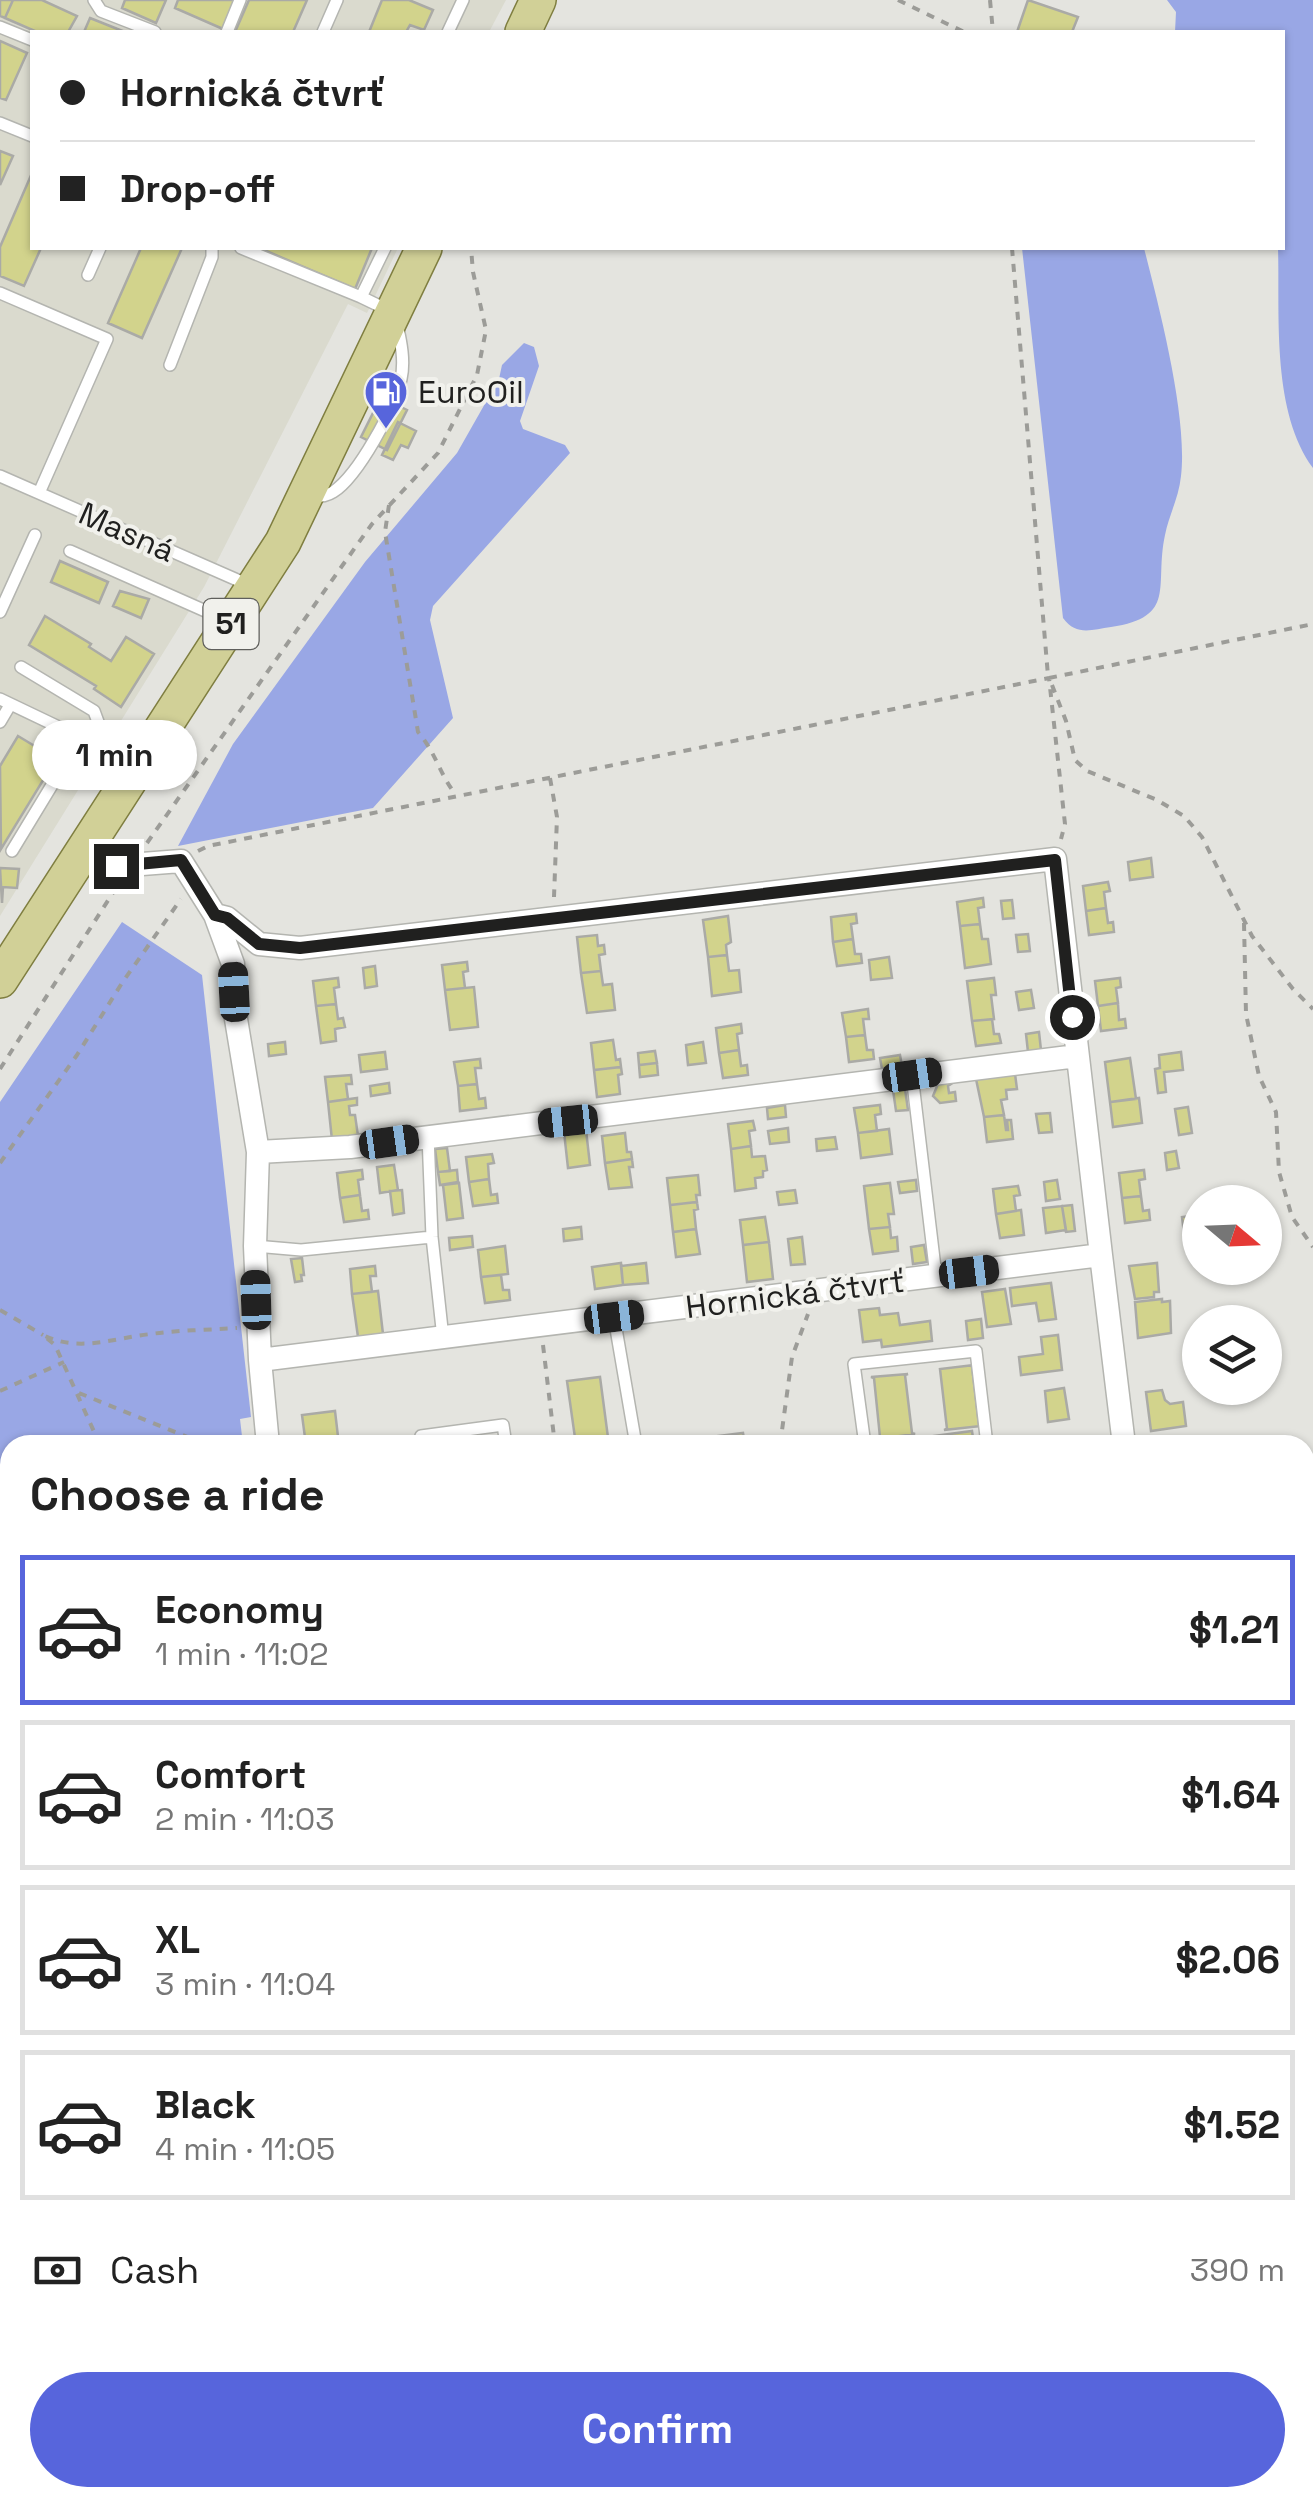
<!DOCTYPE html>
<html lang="en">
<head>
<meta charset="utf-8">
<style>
	body { margin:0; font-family:"Space Grotesk",sans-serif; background:#f2f2f2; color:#222; height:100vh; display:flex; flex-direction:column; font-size:38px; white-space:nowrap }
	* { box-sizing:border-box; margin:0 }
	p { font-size:32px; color:#767676 }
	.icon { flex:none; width:55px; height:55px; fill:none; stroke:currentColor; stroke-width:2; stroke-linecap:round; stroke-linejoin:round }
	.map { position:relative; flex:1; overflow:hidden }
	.sheet { position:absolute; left:0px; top:1435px; width:1315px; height:1072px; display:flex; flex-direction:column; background:#fff; border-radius:30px 30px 0 0; box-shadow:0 2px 8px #0004 }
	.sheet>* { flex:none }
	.guide { position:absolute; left:30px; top:30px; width:1255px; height:220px; border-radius:0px; box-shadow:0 2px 8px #0004; display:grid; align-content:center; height:220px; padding:0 30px; background:#fff }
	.needle { width:65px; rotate:109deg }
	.buttons { position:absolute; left:1182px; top:1185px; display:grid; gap:20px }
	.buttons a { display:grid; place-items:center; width:100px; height:100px; border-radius:50%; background:#fff; box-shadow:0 2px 8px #0004; font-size:50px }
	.end { position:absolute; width:45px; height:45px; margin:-22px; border:12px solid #20201f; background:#fff; box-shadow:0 0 0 5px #fff }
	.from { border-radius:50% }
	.bubble { position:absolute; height:70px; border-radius:35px; background:#fff; box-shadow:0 2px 8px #0004; font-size:32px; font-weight:700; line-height:70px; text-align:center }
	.car { position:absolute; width:30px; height:60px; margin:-30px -15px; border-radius:12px; box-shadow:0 0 8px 2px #0007; background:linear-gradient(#222 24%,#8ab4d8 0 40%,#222 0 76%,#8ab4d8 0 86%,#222 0) }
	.guide b { display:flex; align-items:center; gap:35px; height:95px; font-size:38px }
	.guide b+b { border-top:2px solid #e0e0e0 }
	.guide i { width:25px; height:25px; background:#222 }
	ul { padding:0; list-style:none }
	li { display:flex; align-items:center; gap:30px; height:150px; margin:0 20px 15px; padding:0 10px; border:5px solid #e0e0e0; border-radius:0px }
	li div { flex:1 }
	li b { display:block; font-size:38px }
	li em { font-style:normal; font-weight:700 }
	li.selected { border-color:#5765dc }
	li>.icon { width:90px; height:90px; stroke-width:1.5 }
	h2 { padding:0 30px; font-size:45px; line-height:120px }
	.pay { display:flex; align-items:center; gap:25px; height:110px; padding:0 30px; font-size:38px }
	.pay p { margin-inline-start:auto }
	.primary-button { display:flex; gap:20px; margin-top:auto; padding:20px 30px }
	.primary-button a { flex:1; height:115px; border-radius:60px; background:#5765dc; color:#fff; font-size:40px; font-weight:700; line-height:115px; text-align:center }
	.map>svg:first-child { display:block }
</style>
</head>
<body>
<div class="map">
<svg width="1313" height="2507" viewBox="0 0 1313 2507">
	<rect width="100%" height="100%" fill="#e4e4df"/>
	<path fill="#dadace" d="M0,0H506L489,32H32V248H398L367,313L348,304L204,587L0,916Z
		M1313,1639V1813L1305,1817V1640Z
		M0,1926L10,1938V2498H420L426,2507H0Z"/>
	<path fill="#99a7e5" d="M1167,0H1313V468C1271,411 1280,314 1278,248H1282V32H1175L1176,12Z
		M1022,248H1144C1159,307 1188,417 1181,476C1179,497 1169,515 1165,535C1154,586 1178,617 1111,627C1091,630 1076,636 1063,618Z
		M524,343L534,347L539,366L520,421L523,429L565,445L570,453L433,606L430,620L453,718L373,808L178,846L233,744L365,562L457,453L499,379L502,365Z
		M122,922L202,975L251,1417L240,1419L243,1445H10V1624L0,1614V1102Z"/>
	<path fill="#d2d38c" stroke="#aaaaa6" stroke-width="2.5" d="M0,0H13L5,18L0,16Z
		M13,0H42L77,16L68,32H37L5,18Z
		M125,0H166L156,23L122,8Z
		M178,0H236L223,29L175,8Z
		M249,0H307L293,32H235Z
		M382,0H409L433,10L424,30L410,25L406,32H369Z
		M1028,0L1078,17L1072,32H1017Z
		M90,18L125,32H84Z
		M0,41L27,53L6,100L0,98Z
		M0,151L13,156L0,185Z
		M32,173V248H41L24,286L0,276V247Z
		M141,248H182L142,338L108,323Z
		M266,248H372L355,289L264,250Z
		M381,397L407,410L387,450L361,437Z
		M398,422L416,431L408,448L401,445L393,460L382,455Z
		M60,561L108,582L99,603L51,582Z
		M120,591L149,599L141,618L113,606Z
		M45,616L91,644L89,647L111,661L126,637L154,654L121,707L94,689L96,686L29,645Z
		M18,736L56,759L1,849L0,766Z
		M1151,858L1153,877L1130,880L1128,862Z
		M0,868L19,869L17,888L3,887L2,903Z
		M1108,882L1110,891L1104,892L1106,908L1086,911L1083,886Z
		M983,898L984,907L978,908L980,924L960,926L957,902Z
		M1012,900L1014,918L1003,919L1001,901Z
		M1106,908L1108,923L1113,922L1114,932L1089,935L1086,911Z
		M856,914L857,923L851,924L853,939L833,942L831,917Z
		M728,916L731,942L726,945L727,955L708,957L703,920Z
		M980,924L982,939H988L991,964L965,968L960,926Z
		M1028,934L1030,951L1018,952L1016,935Z
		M597,935L598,946L604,945L605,954L599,955L601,971L581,973L577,937Z
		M853,939L855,954H861L862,963L837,966L833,942Z
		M727,955L729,971L739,970L741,992L712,996L708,957Z
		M889,957L892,978L871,980L869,960Z
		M467,962L468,971L463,972L465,988L445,990L442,965Z
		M375,966L377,986L365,988L363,968Z
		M601,971L603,985L612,984L615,1010L587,1013L581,973Z
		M338,978L339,987L334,988L336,1004L316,1006L313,981Z
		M994,978L996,995H991L994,1019L972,1021L967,981Z
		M1120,978L1121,987L1116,988L1118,1003L1098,1006L1095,981Z
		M474,987L478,1027L450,1030L445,990Z
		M1031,990L1034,1008L1019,1010L1016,992Z
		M1118,1003L1119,1020L1125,1019L1126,1028L1101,1031L1098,1006Z
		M336,1004L338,1019L343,1018L345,1027L335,1029L336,1041L321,1043L316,1006Z
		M868,1009L869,1019H863L865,1035L846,1037L842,1013Z
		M992,1019L994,1034H999L1001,1043L976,1046L972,1021Z
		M741,1024L742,1033L737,1034L739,1050L719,1053L716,1028Z
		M1039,1032L1041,1050L1028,1052L1026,1034Z
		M865,1035L867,1050H873L874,1059L849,1062L846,1037Z
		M613,1040L616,1060L620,1059L621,1067L594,1070L591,1043Z
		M285,1042L286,1054L269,1056L268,1044Z
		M703,1042L706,1063L688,1065L686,1045Z
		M739,1050L741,1066L747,1065L748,1075L723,1078L719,1053Z
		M655,1051L657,1063L639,1065L638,1053Z
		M385,1052L387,1069L361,1072L359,1055Z
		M1181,1052L1183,1070L1164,1072L1166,1092L1158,1093L1155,1069L1160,1068L1159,1055Z
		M900,1055L902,1066L882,1069L880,1058Z
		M1130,1058L1136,1099L1110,1102L1105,1062Z
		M480,1059L481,1068H475L477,1084L458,1086L454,1062Z
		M657,1063L658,1075L640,1077L639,1065Z
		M621,1067L622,1074L618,1075L620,1094L597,1097L594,1070Z
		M1015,1074L1017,1089L1006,1090L1007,1099L1001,1100L1004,1115L984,1117L976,1079Z
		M351,1075L352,1084H346L348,1099L328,1102L325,1077Z
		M954,1082L948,1086L949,1093L955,1092L956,1101L940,1103L933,1096L938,1084Z
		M389,1083L390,1093L371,1096L370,1086Z
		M477,1084L479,1099L485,1098L486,1108L460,1111L458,1086Z
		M905,1089L908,1110L896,1111L893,1090Z
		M357,1098V1105L349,1106L350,1115H355L358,1136L332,1140L328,1102Z
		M1139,1098L1142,1123L1113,1127L1110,1102Z
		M785,1105L786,1117L768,1119L767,1108Z
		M880,1105L881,1114L875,1115L877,1131L858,1133L854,1108Z
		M1188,1107L1192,1133L1179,1135L1175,1109Z
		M1050,1113L1052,1132L1039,1133L1036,1114Z
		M1004,1115L1006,1130H1008L1007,1120H1011L1013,1139L987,1142L984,1117Z
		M753,1121L755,1130L749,1131L751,1146L731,1149L728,1124Z
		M788,1128L789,1142L770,1144L768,1131Z
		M889,1129L892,1154L861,1158L858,1133Z
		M586,1130L590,1165L568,1168L564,1132Z
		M625,1133L627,1152H631L632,1159L605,1163L602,1136Z
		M835,1137L837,1149L817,1151L816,1139Z
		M751,1146L752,1157L765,1156L767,1170L763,1171V1177L755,1178L756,1188L735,1191L731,1149Z
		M447,1148L450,1171L438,1172L435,1149Z
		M1176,1151L1179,1168L1167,1170L1165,1153Z
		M492,1154L494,1163L488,1164L489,1179L469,1182L466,1157Z
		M632,1159L633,1167H629L632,1187L609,1189L605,1163Z
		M394,1165L398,1190L380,1193L377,1167Z
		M362,1170L363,1179L358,1180L360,1195L340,1198L337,1173Z
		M457,1170L458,1182L440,1185L438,1172Z
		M1144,1170L1145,1179L1139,1180L1141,1196L1122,1198L1119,1173Z
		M698,1175L700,1195H696L697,1202L670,1205L667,1178Z
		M489,1179L491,1195L497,1194L498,1203L473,1206L469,1182Z
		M916,1180L917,1191L900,1193L898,1182Z
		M1057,1180L1060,1199L1046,1201L1044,1182Z
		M459,1183L463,1218L447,1220L443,1185Z
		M890,1183L894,1214H888L890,1227L869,1229L864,1186Z
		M1018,1186L1020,1195L1014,1196L1016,1211L996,1214L993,1189Z
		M402,1190L404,1213L393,1215L390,1191Z
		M795,1190L797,1203L779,1205L777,1192Z
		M360,1195L362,1211L368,1210L369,1219L344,1222L340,1198Z
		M1141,1196L1143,1211L1149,1210L1150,1220L1125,1223L1122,1198Z
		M697,1202L698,1209L694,1210L696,1229L673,1232L670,1205Z
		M1072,1205L1075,1231L1066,1232L1062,1206Z
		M1062,1206L1066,1230L1046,1233L1043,1208Z
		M1200,1209V1231L1184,1233L1182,1217L1199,1215Z
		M1021,1210L1024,1235L1000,1238L996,1214Z
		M765,1217L769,1242L743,1245L740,1220Z
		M581,1227L582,1239L564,1241L563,1229Z
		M890,1227L891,1238L897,1237L898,1251L873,1254L869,1229Z
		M696,1229L700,1254L676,1257L673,1232Z
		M472,1236L473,1247L450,1250L449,1238Z
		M802,1237L805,1264L791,1265L788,1239Z
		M769,1242L773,1279L747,1282L743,1245Z
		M924,1245L927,1262L913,1264L911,1247Z
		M505,1246L508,1274L481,1277L478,1250Z
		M302,1258L304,1275H301L302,1281L295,1282L291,1259Z
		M621,1263L623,1285L595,1289L592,1267Z
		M646,1263L648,1283L623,1285L621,1266Z
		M1157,1263L1159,1292H1154V1297L1135,1299L1129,1266Z
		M375,1266L376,1276H370L372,1292L352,1294L350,1269Z
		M501,1275L503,1290H509L510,1300L485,1303L481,1277Z
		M1051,1283L1056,1319L1039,1321L1036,1303L1012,1306L1010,1288Z
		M1005,1289L1011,1324L987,1327L982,1292Z
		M378,1291L383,1334L358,1337L352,1294Z
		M1162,1299V1302L1170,1301L1171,1333L1138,1338L1135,1302Z
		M879,1308L880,1315L898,1313L900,1325L930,1321L932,1341L882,1347L881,1340L863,1342L859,1310Z
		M981,1319L983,1338L968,1340L966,1321Z
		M1058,1335L1062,1370L1021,1375L1019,1357L1043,1354L1041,1337Z
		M974,1365L972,1366L979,1425L981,1426L944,1430L947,1429L940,1369Z
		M908,1374L905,1375L912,1433L915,1434L878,1439L880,1437L874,1378L871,1377Z
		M600,1377L609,1445H576L567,1381Z
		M1064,1388L1069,1419L1048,1422L1045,1391Z
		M1162,1390L1165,1400L1170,1404L1183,1402L1186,1426L1151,1431L1146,1392Z
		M335,1411L339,1445H306L302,1415Z
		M972,1431L974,1445H938L934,1436Z
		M743,1433L745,1445H711L710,1437Z
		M10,2182V2272L0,2280V2190Z
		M195,2498H319L325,2507H196Z
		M370,2498H400L387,2507H376Z
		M988,2498H1018L1019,2507H990Z"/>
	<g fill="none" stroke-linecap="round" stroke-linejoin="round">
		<defs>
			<path id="lane" d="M94,0L101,11L155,32
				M0,27L32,40
				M227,32L240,0
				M323,32L337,0
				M448,32L463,0
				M0,123L32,136
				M241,248L361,297
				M385,248L361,297L388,310
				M88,275L100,248
				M0,293L107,339L39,493
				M170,365L212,257V248
				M0,476L251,586
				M311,497C319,497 327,496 333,492C358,476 395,408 401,379C405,361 401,342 397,324
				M70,551L228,621
				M0,612L35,535
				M0,699L90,742L105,741L94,711L21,667
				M0,722L10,705
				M105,741L136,762
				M12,851L69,757L74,735
				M912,1075L936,1276
				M428,1136L432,1237L443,1338
				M255,1246L301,1250L432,1237
				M614,1317L636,1445
				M421,1436L503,1425L506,1445
				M865,1445L854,1364L976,1351L987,1445
				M0,1710L10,1700
				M0,1826L10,1817
				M0,2316L10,2309
				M0,2439L10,2454
				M46,2498L56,2507
				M687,2498L688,2507
				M150,2507L161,2498"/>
			<path id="street" d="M83,851L116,866L181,861L215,915
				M1055,859L1101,1255L260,1360L255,1246L258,1152L236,1019L233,964L215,915L227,918L259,944L300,948Z
				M258,1152L350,1147L1077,1056
				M1101,1255L1124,1445
				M260,1360L268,1445
				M1305,2130L1313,2129
				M1305,2385L1313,2384
				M777,2498L779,2507
				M949,2498L951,2507
				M1298,2498L1300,2507
				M483,2507L510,2498"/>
			<path id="secondary" d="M0,1895L10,1906
				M453,2498L459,2507"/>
			<path id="primary" d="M523,32L538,0
				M0,980L283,542L424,248"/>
		</defs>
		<use href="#lane" stroke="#b4b5b0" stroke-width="14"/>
		<use href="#street" stroke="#b4b5b0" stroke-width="25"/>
		<use href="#secondary" stroke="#b4b5b0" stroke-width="32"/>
		<use href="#primary" stroke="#7f7e40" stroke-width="38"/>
		<path stroke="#9c9c98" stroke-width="4" stroke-dasharray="8 8" stroke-linecap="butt" d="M898,0L964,32
			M990,0L993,32
			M1012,248L1048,676
			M389,505L385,532L418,732C436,753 440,775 456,795
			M1049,678L1313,624
			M1052,685L1066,721L1075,760L1087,771L1157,800L1184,816L1202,837L1252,936L1293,989L1313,1009
			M550,778L557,817L554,897
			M147,843L342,566L372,524L438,453L477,375L486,330L473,272L471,248
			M198,851L208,846L1049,678L1065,824L1061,839
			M1244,923L1246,1014L1259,1076L1276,1112L1279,1172L1292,1217L1313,1247
			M0,1069L116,888
			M0,1163L77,1055L122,983L181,899
			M0,1310L43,1335
			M543,1345L555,1445
			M0,1391L64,1362
			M79,1393L207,1445
			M100,1445L55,1345L43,1335C79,1353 113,1338 151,1334C179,1330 209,1330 237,1328
			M780,1445L792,1357L808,1314
			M1126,2498L1128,2507
			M1220,2498L1221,2507
			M1034,2507L1033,2503L1071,2498"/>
		<use href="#lane" stroke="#fff" stroke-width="11"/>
		<use href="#street" stroke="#fff" stroke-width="22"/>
		<use href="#secondary" stroke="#e8e8cb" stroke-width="30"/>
		<use href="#primary" stroke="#d1d097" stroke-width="35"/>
	</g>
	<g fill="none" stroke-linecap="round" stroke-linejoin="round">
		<path stroke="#20201f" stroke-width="12" d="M116,866L181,860L215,915L227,918L259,944L300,948L1055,860L1072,1017"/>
	</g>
	<defs>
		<symbol id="fuel-pin" viewBox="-11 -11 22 30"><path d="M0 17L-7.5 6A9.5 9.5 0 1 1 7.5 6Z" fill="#5765dc" stroke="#f1f1ec"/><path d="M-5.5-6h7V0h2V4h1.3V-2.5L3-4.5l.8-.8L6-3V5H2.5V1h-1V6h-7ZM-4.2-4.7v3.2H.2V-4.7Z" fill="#fff"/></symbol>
	</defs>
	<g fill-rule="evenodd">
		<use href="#fuel-pin" x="361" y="367" width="50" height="68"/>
	</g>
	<g text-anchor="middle" stroke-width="8" stroke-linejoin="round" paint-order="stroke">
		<rect fill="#f1f1ec" stroke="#5f5f5c" stroke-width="2.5" x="203.5" y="599" width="55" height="50" rx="8"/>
		<g font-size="30" font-weight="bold" fill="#20201f">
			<text x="231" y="634">51</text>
		</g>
		<g font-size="32" fill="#20201f" stroke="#f1f1ec" text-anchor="start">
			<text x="418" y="403">EuroOil</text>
		</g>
		<g font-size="32" fill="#20201f" stroke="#f1f1ec">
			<text transform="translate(127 532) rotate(24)" y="11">Masná</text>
			<text transform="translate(795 1294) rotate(-7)" y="11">Hornická čtvrť</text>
		</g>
	</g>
</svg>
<div class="buttons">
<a><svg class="needle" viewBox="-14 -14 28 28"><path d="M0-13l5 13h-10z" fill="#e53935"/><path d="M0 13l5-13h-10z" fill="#767676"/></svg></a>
<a><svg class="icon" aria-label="layers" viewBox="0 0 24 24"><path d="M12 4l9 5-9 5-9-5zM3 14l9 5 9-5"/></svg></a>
</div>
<i class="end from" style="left:1072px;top:1017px"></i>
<i class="end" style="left:116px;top:866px"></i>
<div class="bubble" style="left:32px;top:720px;width:165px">1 min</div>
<i class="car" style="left:234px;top:992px;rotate:357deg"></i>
<i class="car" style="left:912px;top:1075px;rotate:82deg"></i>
<i class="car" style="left:568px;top:1121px;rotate:264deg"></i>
<i class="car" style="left:389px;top:1142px;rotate:82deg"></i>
<i class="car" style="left:969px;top:1272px;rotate:83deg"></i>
<i class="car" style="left:256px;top:1300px;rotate:358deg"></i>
<i class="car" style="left:614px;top:1317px;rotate:83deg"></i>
<div class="guide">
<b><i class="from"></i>Hornická čtvrť</b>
<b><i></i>Drop-off</b>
</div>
<section class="sheet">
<h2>Choose a ride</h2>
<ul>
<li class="selected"><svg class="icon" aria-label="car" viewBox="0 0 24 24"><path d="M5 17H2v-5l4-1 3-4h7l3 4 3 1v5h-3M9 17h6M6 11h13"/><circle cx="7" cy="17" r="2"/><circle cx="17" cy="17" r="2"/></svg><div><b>Economy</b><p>1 min · 11:02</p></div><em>$1.21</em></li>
<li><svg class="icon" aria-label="car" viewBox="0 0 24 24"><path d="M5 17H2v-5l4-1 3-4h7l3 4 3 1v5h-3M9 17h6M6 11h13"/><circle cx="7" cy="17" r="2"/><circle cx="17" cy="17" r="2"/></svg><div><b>Comfort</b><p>2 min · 11:03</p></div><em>$1.64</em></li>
<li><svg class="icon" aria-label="car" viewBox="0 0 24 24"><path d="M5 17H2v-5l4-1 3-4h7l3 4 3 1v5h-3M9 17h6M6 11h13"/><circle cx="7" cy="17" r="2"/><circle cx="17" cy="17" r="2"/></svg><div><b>XL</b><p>3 min · 11:04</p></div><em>$2.06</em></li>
<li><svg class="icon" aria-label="car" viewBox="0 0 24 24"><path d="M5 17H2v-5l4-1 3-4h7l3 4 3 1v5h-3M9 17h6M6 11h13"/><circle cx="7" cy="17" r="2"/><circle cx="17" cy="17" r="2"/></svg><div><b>Black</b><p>4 min · 11:05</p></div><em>$1.52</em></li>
</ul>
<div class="pay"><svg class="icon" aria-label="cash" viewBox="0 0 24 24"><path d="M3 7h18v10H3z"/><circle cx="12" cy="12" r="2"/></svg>Cash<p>390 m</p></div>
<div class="primary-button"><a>Confirm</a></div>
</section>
</div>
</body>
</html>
